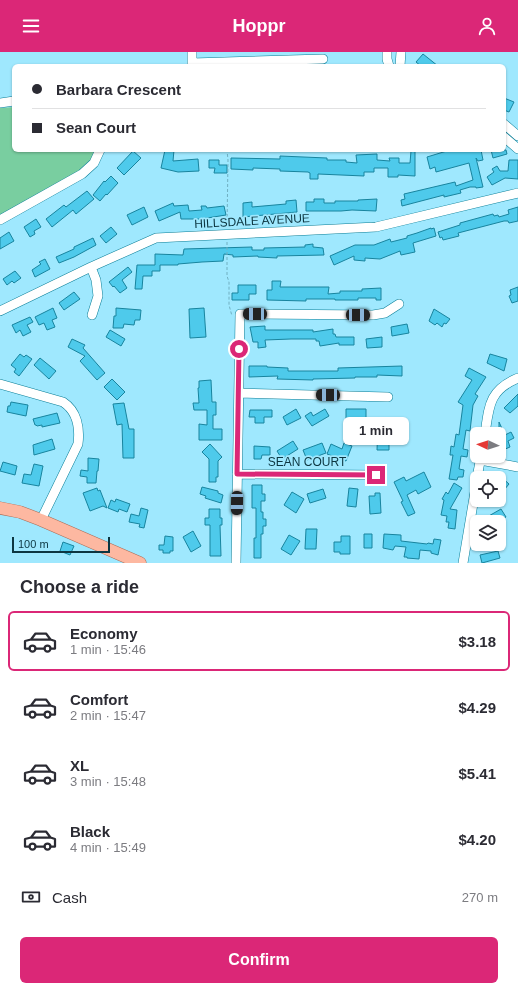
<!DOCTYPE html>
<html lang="en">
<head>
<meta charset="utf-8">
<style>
	body { margin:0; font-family:Helvetica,sans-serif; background:#f2f2f3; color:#2b2b33; height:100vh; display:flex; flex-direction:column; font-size:15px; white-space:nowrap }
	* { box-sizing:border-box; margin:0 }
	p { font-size:13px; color:#7c7c81 }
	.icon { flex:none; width:22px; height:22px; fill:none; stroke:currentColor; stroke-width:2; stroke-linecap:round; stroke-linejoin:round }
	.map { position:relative; height:511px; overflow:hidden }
	.panel { display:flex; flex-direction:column; background:#fff; flex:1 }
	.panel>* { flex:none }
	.banner { position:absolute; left:12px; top:12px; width:494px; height:88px; border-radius:6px; box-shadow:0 1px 3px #0004; display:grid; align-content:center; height:88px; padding:0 20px; background:#fff }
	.needle { width:26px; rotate:274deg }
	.tools { position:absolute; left:470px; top:375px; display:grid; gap:8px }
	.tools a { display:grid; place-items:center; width:36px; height:36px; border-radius:6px; background:#fff; box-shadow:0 1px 3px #0004; font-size:20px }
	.scale { position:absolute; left:12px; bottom:10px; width:98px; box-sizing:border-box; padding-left:4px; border:2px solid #0c3641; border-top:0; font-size:11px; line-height:14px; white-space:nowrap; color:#0c3641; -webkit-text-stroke:3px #9fe8fe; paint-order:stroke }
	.end { position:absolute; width:18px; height:18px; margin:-9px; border:5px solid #db2777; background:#fff; box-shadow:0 0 0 2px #fff }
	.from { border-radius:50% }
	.bubble { position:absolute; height:28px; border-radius:6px; background:#fff; box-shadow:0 1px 3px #0004; font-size:13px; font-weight:700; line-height:28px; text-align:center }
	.car { position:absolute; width:12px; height:24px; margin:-12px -6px; border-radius:5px; box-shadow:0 0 3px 1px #0007; background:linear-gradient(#222 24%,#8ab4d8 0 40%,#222 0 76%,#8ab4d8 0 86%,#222 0) }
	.banner b { display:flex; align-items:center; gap:14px; height:38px; font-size:15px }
	.banner b+b { border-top:1px solid #e1e1e2 }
	.banner i { width:10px; height:10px; background:#2b2b33 }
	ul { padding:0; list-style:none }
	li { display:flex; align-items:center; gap:12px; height:60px; margin:0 8px 6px; padding:0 12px; border:2px solid transparent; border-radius:6px }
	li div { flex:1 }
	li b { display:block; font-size:15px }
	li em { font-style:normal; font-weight:700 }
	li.active { border-color:#db2777 }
	li>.icon { width:36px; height:36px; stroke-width:1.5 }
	h2 { padding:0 20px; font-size:18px; line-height:48px }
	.pay { display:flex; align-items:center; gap:10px; height:44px; padding:0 20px; font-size:15px }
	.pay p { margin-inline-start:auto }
	.primary-button { display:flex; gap:8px; margin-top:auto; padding:8px 20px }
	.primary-button a { flex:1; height:46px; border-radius:6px; background:#db2777; color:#fff; font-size:16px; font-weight:700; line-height:46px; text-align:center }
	header { display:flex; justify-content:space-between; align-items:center; height:52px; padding:0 20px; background:#db2777; color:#fff; font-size:18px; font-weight:700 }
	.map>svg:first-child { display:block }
</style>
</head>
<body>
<header><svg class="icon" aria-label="menu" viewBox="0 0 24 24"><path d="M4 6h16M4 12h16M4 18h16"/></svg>Hoppr<svg class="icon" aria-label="person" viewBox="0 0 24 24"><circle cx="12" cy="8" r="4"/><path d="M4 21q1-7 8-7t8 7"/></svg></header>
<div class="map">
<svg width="518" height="511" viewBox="0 0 518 511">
	<rect width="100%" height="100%" fill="#9fe8fe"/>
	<path fill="#79cea0" d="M14,55V98H96L89,112L78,120L0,163V56Z"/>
	<path fill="#4ecaeb" stroke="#18849e" d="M423,2L438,14H421L416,10Z
		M504,46L514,50L509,60L504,58Z
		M165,98H174L173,109L198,107L199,119L178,120L161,116Z
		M450,98H481L483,108L478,109L476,106L483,135L476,136V135H470L460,138L461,141L444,145V143L402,154L401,148L405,147L404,142L455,130L456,134L473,128L469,111L436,120L435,115L430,117L427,105Z
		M491,98H506L507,102L493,106Z
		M133,99L141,106L124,123L117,116Z
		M411,99H415V124L398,123V125H388V116H374V120H364V124L318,122V127H310V121L308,120L280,119V117L253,116V118L231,117V106L280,107V104L327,106V108H346V110L357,111L356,103L377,102V108L390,109L389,106H399V111H410Z
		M209,108H219V113H227V121H214L215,116H209Z
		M509,108H518V127L505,126L492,133L487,125L494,120L492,117L497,114L500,119H508Z
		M111,124L118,131L107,143L106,142L100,149L93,143L104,129L105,130Z
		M87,139L94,147L76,162L73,158L52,175L46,167L64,153L66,155Z
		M314,147H324V151H335V149H358V148L377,147L376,159L352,158L341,159H306V150H314Z
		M296,148L297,160L243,165V151L252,150V155L286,152V149Z
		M173,151L174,154L188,153L189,159L202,158L201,154H206L207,156L224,154L226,163L201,167H181L180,160L159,169L155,159Z
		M144,155L148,165L132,173L127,163Z
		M518,155V169L509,171L508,169H504L458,181L459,184L443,188L442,185L440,186L438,180L460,173V171L493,162L494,164L498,163L499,165L509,162L508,158Z
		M36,167L41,175L34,179L35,182L30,185L24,175Z
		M111,175L117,182L106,191L100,184Z
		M431,176V177L434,176L436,184L413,191L415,200L401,203L400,199L380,207L365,206V209L354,208V204L334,213L330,204L355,193H374L390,187L391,190L407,186V184L417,181Z
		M9,180L14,189L0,197V186Z
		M93,186L96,193L74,205L59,211L56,205L74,197V195Z
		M313,192V195L323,196L324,203L277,204V206L258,205V204L233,205V203L224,202L223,209L202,210L178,212V213H160V219H152V224H143L142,237H135L137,213H155V202L183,203L184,197L252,195V198H264V196L305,195V193Z
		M45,207L50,217L35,225L32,218L41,212L39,210Z
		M128,215L132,220L122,228L127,236L120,241L114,234L113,235L109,230Z
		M15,219L21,226L14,231L12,229L7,233L3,227Z
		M272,229H281L280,235H329L328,242L340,241V239H362V237L381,236V248H376V246H358V248H335V247H306V249L267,248V238H272Z
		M238,233H256V242H249V248H232V241H238Z
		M518,235V249L512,251L509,244L511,243L510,238Z
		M74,240L80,247L64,258L59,251Z
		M53,256L57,266L52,268L55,275L47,278L44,271L39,273L35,265Z
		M116,256L141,258L140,268H135L134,273L124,272L123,276H113L114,264H116Z
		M204,256L206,285L190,286L189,257Z
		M434,257L450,267L446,272L444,271L442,275L437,271L435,273L429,269Z
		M30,265L33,270L27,273L31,280L23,284L20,278L16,281L12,273Z
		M407,272L409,281L392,284L391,275Z
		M265,274V278H313V280L333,277V282H335L336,285H354V293H339V291L320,294L319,289H316V287H291L265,288L266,295L258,296V290H253L250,275Z
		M110,278L125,287L121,294L106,285Z
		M382,285V295L367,296L366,287Z
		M72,287L85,293L83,296L105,321L97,328L80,309L85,304L68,295Z
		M20,302L24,305L26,303L32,307L19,324L14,320L16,317L11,313Z
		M490,302L507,307L504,319L487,311Z
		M40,306L56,319L49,327L34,313Z
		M249,314H267V315L288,316V319H338V316L402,314V324L377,323V325H355V326L313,327V328L277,327L278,324L249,325Z
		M469,316L486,325L475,342L478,344L473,353L470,379L466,378L463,397L468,398L467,405L461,404L459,417L464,418L463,425H458L457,428L449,427L453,403H450L451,394L454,395L456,382L459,383L463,353L458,350L472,328L465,324Z
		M112,327L125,340L117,348L104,335Z
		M211,328L212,350H216V363H213V377H222V388H199V372L207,373V358H194L193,351H199L198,336H199V329Z
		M518,342V354L510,361L504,356Z
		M11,350L28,353L26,364L7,360L8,354H10Z
		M124,351L129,377H134V406H123L122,372L117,373L113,352Z
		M296,357L301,366L287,373L283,365Z
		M325,357L329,364L312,374L305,364L311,360L313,364Z
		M346,357H366V367H346Z
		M250,358H272V365H264V371H255V365H249Z
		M57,361L60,371L42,375V373L37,374L36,373H35L33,367Z
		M499,370L505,383L511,380L514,386L508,389L510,395L503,398L499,389Z
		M378,372H389V398H377Z
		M52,387L55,397L34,403L33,393Z
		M293,389L298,397L282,407L277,399Z
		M322,391L326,401L307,408L303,398Z
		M344,391L352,394L346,409L327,402L331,392L342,397Z
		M210,392L222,405L218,409V425H216V430H209V407L202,400Z
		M254,394L270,395V403H262L261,407H254Z
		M88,406L99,407L98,419H97L96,431H87V425L80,424L81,418L88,419Z
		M3,410L17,414L15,423L0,419Z
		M34,412L43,414L39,434L22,431L24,422L31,423Z
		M424,420L431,435L418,442L416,438L407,443L415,461L408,464L401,450L403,449L394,430L404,425L406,429Z
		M499,423L509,432L499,444Z
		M454,431L462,436L450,457L457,458L455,477L448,476L449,470H446L447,464L441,463L444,448L442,447L446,440L448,442Z
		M252,433H262V442H265V449H261V460H263V467H266V474H263V482H261V506H254V486H256V456H252Z
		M202,435L218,439V441L223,443L221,451L205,446L206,444L200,442Z
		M97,436L98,439L100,438L107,456L103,454L90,459L83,441Z
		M349,436L358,437L356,455L347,454Z
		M323,437L326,446L310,451L307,442Z
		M292,440L304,447L296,461L284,453Z
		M375,441H380L381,461L370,462L369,444H375Z
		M116,447L130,452L127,460L119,457L118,460L108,456L111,448L115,450Z
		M141,456L148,458L144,476L139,475L140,472L129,470L131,462L139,464Z
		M209,457H220V466H222V473H220L221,504H210V473H205V466H209Z
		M501,457L506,465L496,470H489L487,465Z
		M306,477H317L316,497H305Z
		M193,479L201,494L191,500L183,485Z
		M364,482H372V496H364Z
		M384,482L401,483V489L427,492L428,491L433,492L434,487L441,488L438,503L431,501V499L420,498L419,507L407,506V505H404L406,495L395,494L393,498L383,496Z
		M289,483L300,489L291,503L281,497Z
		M165,484L173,485V499H170V501H163V498H159V493H164Z
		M341,484H350V502H340V500H334V490H341Z
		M63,490L74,494L70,503L60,499Z
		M498,499L500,506L482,511L480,503Z"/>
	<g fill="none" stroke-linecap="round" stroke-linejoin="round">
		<defs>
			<path id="minor" d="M387,0V7L389,14
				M192,11L323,7
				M192,14V0
				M400,14L401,0
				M0,51L14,49
				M504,72L518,84
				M504,85L518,97
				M0,168L82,122L94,111L100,98
				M91,215L96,228L98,244L92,263
				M0,259L91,215L156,186L376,175L518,141
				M0,332L63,350C77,359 80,376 78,392L41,468
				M239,341L388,345
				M485,382C489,354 489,338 518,326
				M480,408L518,415
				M237,422L376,423
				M477,426L481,404
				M236,511L240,262L373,263L385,261L399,252
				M463,511L477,428"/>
			<path id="major" d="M0,456L20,460L41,468L140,511"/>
		</defs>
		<use href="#minor" stroke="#097e97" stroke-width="10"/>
		<use href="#major" stroke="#a86b56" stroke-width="13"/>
		<path stroke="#71b0c2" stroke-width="1" stroke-dasharray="3 2" stroke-linecap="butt" d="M227,175L228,108L227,98
			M227,190V224L229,230V253L232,264"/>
		<use href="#minor" stroke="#fff" stroke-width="9"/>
		<use href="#major" stroke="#fdb8a1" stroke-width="12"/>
	</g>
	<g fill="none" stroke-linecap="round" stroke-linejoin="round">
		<path stroke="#db2777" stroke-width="5" d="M239,297L237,422L376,423"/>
	</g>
	<g text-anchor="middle" stroke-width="3.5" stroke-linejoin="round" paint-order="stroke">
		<g font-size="12" fill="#0c3641" stroke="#9fe8fe">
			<text transform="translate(252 169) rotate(-3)" y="4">HILLSDALE AVENUE</text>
			<text x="307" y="414">SEAN COURT</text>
		</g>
	</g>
</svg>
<div class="tools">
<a><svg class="needle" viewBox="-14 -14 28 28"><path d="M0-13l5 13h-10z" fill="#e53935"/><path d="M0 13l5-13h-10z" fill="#7c7c81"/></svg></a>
<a><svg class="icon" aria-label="locate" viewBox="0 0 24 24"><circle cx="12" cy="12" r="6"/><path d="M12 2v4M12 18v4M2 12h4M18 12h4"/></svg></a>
<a><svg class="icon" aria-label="layers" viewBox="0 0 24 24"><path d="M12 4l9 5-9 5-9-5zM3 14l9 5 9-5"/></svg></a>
</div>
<div class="scale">100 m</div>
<i class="end from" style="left:239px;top:297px"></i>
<i class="end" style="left:376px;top:423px"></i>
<div class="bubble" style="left:343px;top:365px;width:66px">1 min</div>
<i class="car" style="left:255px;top:262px;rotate:271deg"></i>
<i class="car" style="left:358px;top:263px;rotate:91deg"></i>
<i class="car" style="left:328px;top:343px;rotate:271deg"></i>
<i class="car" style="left:237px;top:451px;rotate:181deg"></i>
<div class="banner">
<b><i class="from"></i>Barbara Crescent</b>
<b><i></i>Sean Court</b>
</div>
</div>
<section class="panel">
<h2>Choose a ride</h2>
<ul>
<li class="active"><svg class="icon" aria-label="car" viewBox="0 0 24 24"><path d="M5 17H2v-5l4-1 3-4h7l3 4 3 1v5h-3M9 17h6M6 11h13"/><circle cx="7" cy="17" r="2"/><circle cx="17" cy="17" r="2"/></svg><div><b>Economy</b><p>1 min · 15:46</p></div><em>$3.18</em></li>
<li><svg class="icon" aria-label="car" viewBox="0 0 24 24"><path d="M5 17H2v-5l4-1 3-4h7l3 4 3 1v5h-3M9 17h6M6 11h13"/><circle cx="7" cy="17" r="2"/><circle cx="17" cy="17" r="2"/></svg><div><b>Comfort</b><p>2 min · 15:47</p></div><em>$4.29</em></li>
<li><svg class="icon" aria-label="car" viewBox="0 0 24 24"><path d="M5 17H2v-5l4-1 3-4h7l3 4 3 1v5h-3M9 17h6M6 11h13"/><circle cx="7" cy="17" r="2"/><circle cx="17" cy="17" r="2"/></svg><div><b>XL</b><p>3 min · 15:48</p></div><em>$5.41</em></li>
<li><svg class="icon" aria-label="car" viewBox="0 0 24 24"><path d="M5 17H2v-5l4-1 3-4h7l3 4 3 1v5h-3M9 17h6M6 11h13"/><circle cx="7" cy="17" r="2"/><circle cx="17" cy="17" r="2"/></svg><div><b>Black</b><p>4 min · 15:49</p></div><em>$4.20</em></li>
</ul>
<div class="pay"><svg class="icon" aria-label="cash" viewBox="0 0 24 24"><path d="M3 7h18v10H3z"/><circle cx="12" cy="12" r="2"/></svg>Cash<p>270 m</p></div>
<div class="primary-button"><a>Confirm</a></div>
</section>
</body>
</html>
